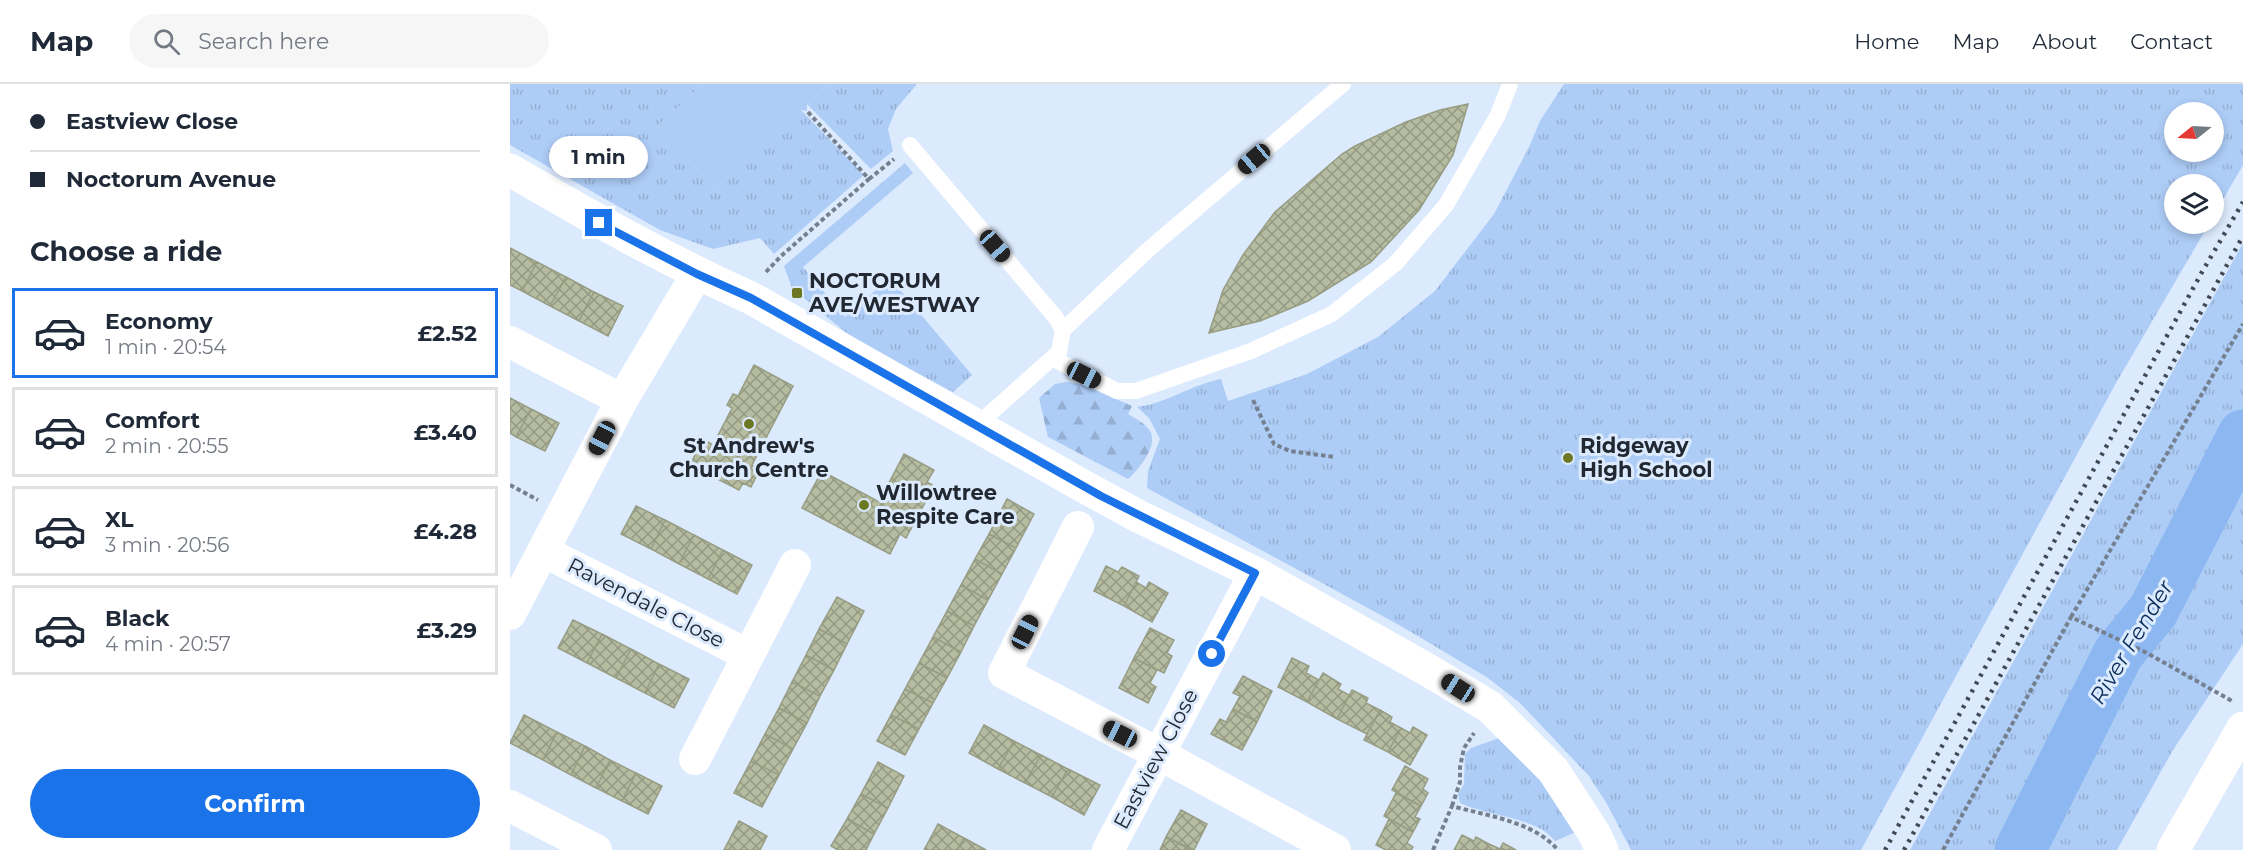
<!DOCTYPE html>
<html lang="en">
<head>
<meta charset="utf-8">
<style>
	body { margin:0; font-family:Montserrat,sans-serif; background:#f6f6f7; color:#1f2937; height:100vh; display:flex; flex-direction:column; font-size:22px; white-space:nowrap }
	* { box-sizing:border-box; margin:0 }
	p { font-size:20px; color:#747a83 }
	.icon { flex:none; width:33px; height:33px; fill:none; stroke:currentColor; stroke-width:2; stroke-linecap:round; stroke-linejoin:round }
	.map { position:relative; flex:1; overflow:hidden }
	.sheet { display:flex; flex-direction:column; background:#fff; width:510px }
	.sheet>* { flex:none }
	.hud { display:grid; align-content:center; height:132px; padding:0 30px; background:#fff }
	.needle { width:39px; rotate:252deg }
	.tools { position:absolute; left:1654px; top:18px; display:grid; gap:12px }
	.tools a { display:grid; place-items:center; width:60px; height:60px; border-radius:50%; background:#fff; box-shadow:0 3px 9px #0003; font-size:30px }
	.end { position:absolute; width:27px; height:27px; margin:-14px; border:8px solid #1a73e8; background:#fff; box-shadow:0 0 0 3px #fff }
	.from { border-radius:50% }
	.bubble { position:absolute; height:42px; border-radius:21px; background:#fff; box-shadow:0 3px 9px #0003; font-size:20px; font-weight:700; line-height:42px; text-align:center }
	.car { position:absolute; width:18px; height:36px; margin:-18px -9px; border-radius:8px; box-shadow:0 0 4px 2px #0007; background:linear-gradient(#222 24%,#8ab4d8 0 40%,#222 0 76%,#8ab4d8 0 86%,#222 0) }
	.hud b { display:flex; align-items:center; gap:21px; height:57px; font-size:22px }
	.hud b+b { border-top:2px solid #e0e1e3 }
	.hud i { width:15px; height:15px; background:#1f2937 }
	ul { padding:0; list-style:none }
	li { display:flex; align-items:center; gap:18px; height:90px; margin:0 12px 9px; padding:0 18px; border:3px solid #e0e1e3; border-radius:0px }
	li div { flex:1 }
	li b { display:block; font-size:22px }
	li em { font-style:normal; font-weight:700 }
	li.active { border-color:#1a73e8 }
	li>.icon { width:54px; height:54px; stroke-width:1.5 }
	h2 { padding:0 30px; font-size:27px; line-height:72px }
	.action { display:flex; gap:12px; margin-top:auto; padding:12px 30px }
	.action a { flex:1; height:69px; border-radius:36px; background:#1a73e8; color:#fff; font-size:24px; font-weight:700; line-height:69px; text-align:center }
	header { display:flex; align-items:center; gap:36px; box-sizing:border-box; height:84px; padding:0 30px; background:#fff; border-bottom:2px solid #e0e1e3 }
	header strong { font-size:28px }
	nav { display:flex; gap:33px; margin-inline-start:auto; font-size:21px }
	.search { width:420px; height:54px; background:#f6f6f7; display:flex; align-items:center; gap:15px; box-sizing:border-box; padding:0 21px; border-radius:33px; color:#747a83; font-size:22px }
	main { display:flex; flex:1; min-height:0 }
	.map>svg:first-child { display:block }
</style>
</head>
<body>
<header>
<strong>Map</strong>
<div class="search"><svg class="icon" aria-label="search" viewBox="0 0 24 24"><circle cx="10" cy="10" r="6"/><path d="M15 15l6 6"/></svg>Search here</div>
<nav><a>Home</a><a>Map</a><a>About</a><a>Contact</a></nav>
</header>
<main>
<section class="sheet">
<div class="hud">
<b><i class="from"></i>Eastview Close</b>
<b><i></i>Noctorum Avenue</b>
</div>
<h2>Choose a ride</h2>
<ul>
<li class="active"><svg class="icon" aria-label="car" viewBox="0 0 24 24"><path d="M5 17H2v-5l4-1 3-4h7l3 4 3 1v5h-3M9 17h6M6 11h13"/><circle cx="7" cy="17" r="2"/><circle cx="17" cy="17" r="2"/></svg><div><b>Economy</b><p>1 min · 20:54</p></div><em>£2.52</em></li>
<li><svg class="icon" aria-label="car" viewBox="0 0 24 24"><path d="M5 17H2v-5l4-1 3-4h7l3 4 3 1v5h-3M9 17h6M6 11h13"/><circle cx="7" cy="17" r="2"/><circle cx="17" cy="17" r="2"/></svg><div><b>Comfort</b><p>2 min · 20:55</p></div><em>£3.40</em></li>
<li><svg class="icon" aria-label="car" viewBox="0 0 24 24"><path d="M5 17H2v-5l4-1 3-4h7l3 4 3 1v5h-3M9 17h6M6 11h13"/><circle cx="7" cy="17" r="2"/><circle cx="17" cy="17" r="2"/></svg><div><b>XL</b><p>3 min · 20:56</p></div><em>£4.28</em></li>
<li><svg class="icon" aria-label="car" viewBox="0 0 24 24"><path d="M5 17H2v-5l4-1 3-4h7l3 4 3 1v5h-3M9 17h6M6 11h13"/><circle cx="7" cy="17" r="2"/><circle cx="17" cy="17" r="2"/></svg><div><b>Black</b><p>4 min · 20:57</p></div><em>£3.29</em></li>
</ul>
<div class="action"><a>Confirm</a></div>
</section>
<div class="map">
<svg width="1733" height="766" viewBox="0 0 1733 766">
	<defs>
		<pattern id="grass-tufts" width="24" height="20" patternUnits="userSpaceOnUse" patternTransform="scale(1.5)"><rect width="24" height="20" fill="#adccf6"/><path d="M3 7l-1-3M5 7V3M7 7l1-3M15 17l-1-3M17 17v-4M19 17l1-3" fill="none" stroke="#95afd3"/></pattern>
		<pattern id="forest-firs" width="22" height="20" patternUnits="userSpaceOnUse" patternTransform="scale(1.5)"><rect width="22" height="20" fill="#adccf6"/><path d="M5 1l3.5 6h-7zM16 11l3.5 6h-7z" fill="#95afd3"/></pattern>
		<pattern id="building-cross-hatch" width="8" height="8" patternUnits="userSpaceOnUse" patternTransform="scale(1.5)"><rect width="8" height="8" fill="#b6bca0"/><path d="M0 0l8 8M0 8l8-8" fill="none" stroke="#949983"/></pattern>
	</defs>
	<rect width="100%" height="100%" fill="#dceafe"/>
	<path fill="url(#grass-tufts)" fill-rule="evenodd" d="M0,0H193L148,42L205,105L291,26L354,91L264,170L250,154L203,165L150,146L0,61Z
		M320,0H407L386,25L378,45L383,67L361,85L297,20Z
		M1054,0H1733V81L1704,131V100H1665V140H1699L1606,299L1351,766H1121L1097,720L1079,692L1010,619L978,594L891,542L637,404L638,387L650,355L639,334L627,323C657,319 681,301 711,295L718,317L797,290L868,253L925,207L984,130L1020,61L1030,37ZM1665,28H1704V68H1665Z
		M395,79L403,89L293,183L335,233L380,194L462,291L443,308L346,257L282,204L274,182Z
		M1733,159V560L1663,666L1607,766H1400Z
		M995,652L1071,746L1045,757C1027,733 977,732 950,719L948,710L954,700L955,670L961,664Z"/>
	<path fill="url(#forest-firs)" d="M556,298L571,300L622,322L618,330C626,335 637,340 641,349C647,364 628,386 618,395L538,353L529,314L545,300Z"/>
	<path fill="#adccf6" d="M193,0H320L297,20V27L291,26L205,105L148,42Z"/>
	<g fill="none" stroke-linecap="round" stroke-linejoin="round">
		<path stroke="#8cb7f1" stroke-width="51" d="M1510,766L1608,570L1643,527L1733,351"/>
	</g>
	<path fill="url(#building-cross-hatch)" stroke="#979d82" stroke-width="1.5" d="M958,20L943,71L909,126L861,178L798,217L750,237L699,249L713,206L733,171L765,128L832,70L845,62L896,38L930,26Z
		M0,164L27,178L12,207L0,201Z
		M27,178L56,193L40,222L12,207Z
		M56,193L84,208L69,237L40,222Z
		M84,208L113,222L98,252L69,237Z
		M244,281L283,302L242,381L250,385L241,403L233,399L229,406L180,381L193,355L203,361L222,324L217,321L223,310L228,312Z
		M0,314L21,325L6,353L0,349Z
		M21,325L49,339L35,367L6,353Z
		M394,370L424,386L417,398L424,402L396,454L390,450L380,470L292,424L312,387L369,418Z
		M497,415L524,430L506,464L479,450Z
		M126,422L155,436L141,465L111,450Z
		M155,436L184,451L169,480L141,465Z
		M479,450L506,464L492,490L465,475Z
		M184,451L213,466L198,495L169,480Z
		M213,466L242,481L227,510L198,495Z
		M465,475L492,490L478,516L451,501Z
		M596,482L608,488L612,483L629,492L614,522L584,507Z
		M626,498L636,504L639,498L658,509L642,538L614,522Z
		M451,501L478,516L464,542L437,527Z
		M327,513L354,527L337,560L309,545Z
		M437,527L464,542L451,568L423,553Z
		M63,536L92,550L77,579L48,564Z
		M640,544L664,556L657,569L662,572L654,589L624,574Z
		M309,545L337,560L324,586L296,571Z
		M92,550L121,565L106,594L77,579Z
		M423,553L451,568L437,594L409,579Z
		M121,565L149,580L135,609L106,594Z
		M296,571L324,586L310,612L282,598Z
		M624,574L647,586L640,599L646,603L638,619L609,604Z
		M782,574L799,582L796,589L809,596L797,618L768,603Z
		M409,579L437,594L423,619L395,605Z
		M149,580L179,595L164,624L135,609Z
		M813,589L831,600L828,605L839,611L827,635L797,618Z
		M733,592L762,607L747,638L723,625L730,612L723,609Z
		M282,598L310,612L297,639L269,624Z
		M395,605L423,619L409,645L381,631Z
		M842,606L858,614L856,619L870,626L857,650L827,635Z
		M269,624L297,639L283,665L255,650Z
		M723,625L747,638L732,666L701,650L710,635L716,638Z
		M870,626L882,633L880,638L891,644L878,668L854,656Z
		M14,631L47,648L33,676L0,659Z
		M381,631L409,645L395,671L367,657Z
		M474,641L504,657L488,685L459,669Z
		M903,643L917,651L900,681L878,668L891,644L900,649Z
		M47,648L75,662L61,691L33,676Z
		M255,650L283,665L269,691L241,677Z
		M504,657L531,671L515,699L488,685Z
		M75,662L100,676L86,704L61,691Z
		M531,671L558,685L542,713L515,699Z
		M100,676L126,689L112,717L86,704Z
		M241,677L269,691L252,723L224,709Z
		M368,678L394,692L378,724L351,710Z
		M895,682L918,695L913,705L918,709L911,722L882,706Z
		M558,685L590,701L574,731L542,713Z
		M126,689L152,702L138,730L112,717Z
		M886,709L911,722L905,733L910,735L903,748L874,732Z
		M351,710L378,724L364,750L337,735Z
		M671,726L697,740L684,766L656,753Z
		M337,735L364,750L356,766H328L321,762Z
		M879,735L903,748L897,759L903,763L901,766H876L866,761Z
		M229,737L257,752L250,766H214Z
		M428,740L454,754L447,766H414Z
		M952,751L964,757L966,753L979,760L976,766H944Z
		M656,753L681,766H650Z
		M454,754L476,766H447Z
		M993,759L1006,766H976L979,760L990,765Z"/>
	<g fill="none" stroke-linecap="round" stroke-linejoin="round">
		<path stroke="#75808e" stroke-width="4" stroke-dasharray="4.5 3" stroke-linecap="butt" d="M359,95L384,75
			M256,188L271,172L359,95L297,27
			M743,316L764,360L780,367L825,373
			M0,401L28,416
			M1561,533L1733,240
			M942,722L950,698V683L954,664L964,649
			M923,766L942,722C977,732 1023,737 1048,766
			M1433,766L1561,533L1637,569L1722,617"/>
		<path stroke="#fff" stroke-width="16" d="M400,61L546,234L553,246L549,268L467,341
			M553,246L639,165L833,0
			M542,274L607,307H626L741,267L822,230L886,179L936,121L988,31L1000,0"/>
		<path stroke="#fff" stroke-width="32" d="M0,258L112,316
			M568,443L494,589L649,670L825,766
			M33,467L238,571
			M0,530L112,316L187,190
			M185,675L285,481
			M0,722L86,766
			M598,766L745,489"/>
		<path stroke="#fff" stroke-width="33" d="M0,86C79,132 158,177 241,214L573,402L628,432L745,489L916,585L980,623L1043,686L1084,749L1092,766"/>
		<path stroke="#fff" stroke-width="33" d="M1663,766L1733,644"/>
		<path stroke="#414954" stroke-width="4.5" stroke-dasharray="3 6" stroke-linecap="butt" d="M1375,766L1692,188L1733,118
			M1394,766L1733,152"/>
	</g>
	<g fill="none" stroke-linecap="round" stroke-linejoin="round">
		<path stroke="#1a73e8" stroke-width="8" d="M89,139L187,190L241,214L591,412L745,489L702,570"/>
	</g>
	<g fill="#6c7824" stroke="#dceafe" stroke-width="2">
		<rect x="281" y="203" width="12" height="12" rx="3"/>
		<circle cx="239" cy="340" r="6"/>
		<circle cx="1058" cy="374" r="6"/>
		<circle cx="354" cy="421" r="6"/>
	</g>
	<g text-anchor="middle" stroke-width="6" stroke-linejoin="round" paint-order="stroke">
		<g font-size="21" font-weight="bold" fill="#212831" stroke="#dceafe" text-anchor="start">
			<text x="299" y="204">NOCTORUM<tspan x="299" dy="24">AVE/WESTWAY</tspan></text>
			<text x="239" y="369" text-anchor="middle">St Andrew's<tspan x="239" dy="24">Church Centre</tspan></text>
			<text x="1070" y="369">Ridgeway<tspan x="1070" dy="24">High School</tspan></text>
			<text x="366" y="416">Willowtree<tspan x="366" dy="24">Respite Care</tspan></text>
		</g>
		<g font-size="21" fill="#212831" stroke="#dceafe">
			<text transform="translate(136 519) rotate(27)" y="7">Ravendale Close</text>
			<text transform="translate(646 675) rotate(-62)" y="7">Eastview Close</text>
		</g>
		<g font-size="22" font-style="italic" fill="#0a2d5a" stroke="#dceafe">
			<text transform="translate(1621 558) rotate(-59)" y="8">River Fender</text>
		</g>
	</g>
</svg>
<div class="tools">
<a><svg class="needle" viewBox="-14 -14 28 28"><path d="M0-13l5 13h-10z" fill="#e53935"/><path d="M0 13l5-13h-10z" fill="#747a83"/></svg></a>
<a><svg class="icon" aria-label="layers" viewBox="0 0 24 24"><path d="M12 4l9 5-9 5-9-5zM3 14l9 5 9-5"/></svg></a>
</div>
<i class="end from" style="left:702px;top:570px"></i>
<i class="end" style="left:89px;top:139px"></i>
<div class="bubble" style="left:39px;top:52px;width:99px">1 min</div>
<i class="car" style="left:744px;top:75px;rotate:230deg"></i>
<i class="car" style="left:485px;top:162px;rotate:139deg"></i>
<i class="car" style="left:574px;top:291px;rotate:117deg"></i>
<i class="car" style="left:92px;top:354px;rotate:208deg"></i>
<i class="car" style="left:515px;top:548px;rotate:27deg"></i>
<i class="car" style="left:948px;top:604px;rotate:302deg"></i>
<i class="car" style="left:610px;top:650px;rotate:297deg"></i>
</div>
</main>
</body>
</html>
